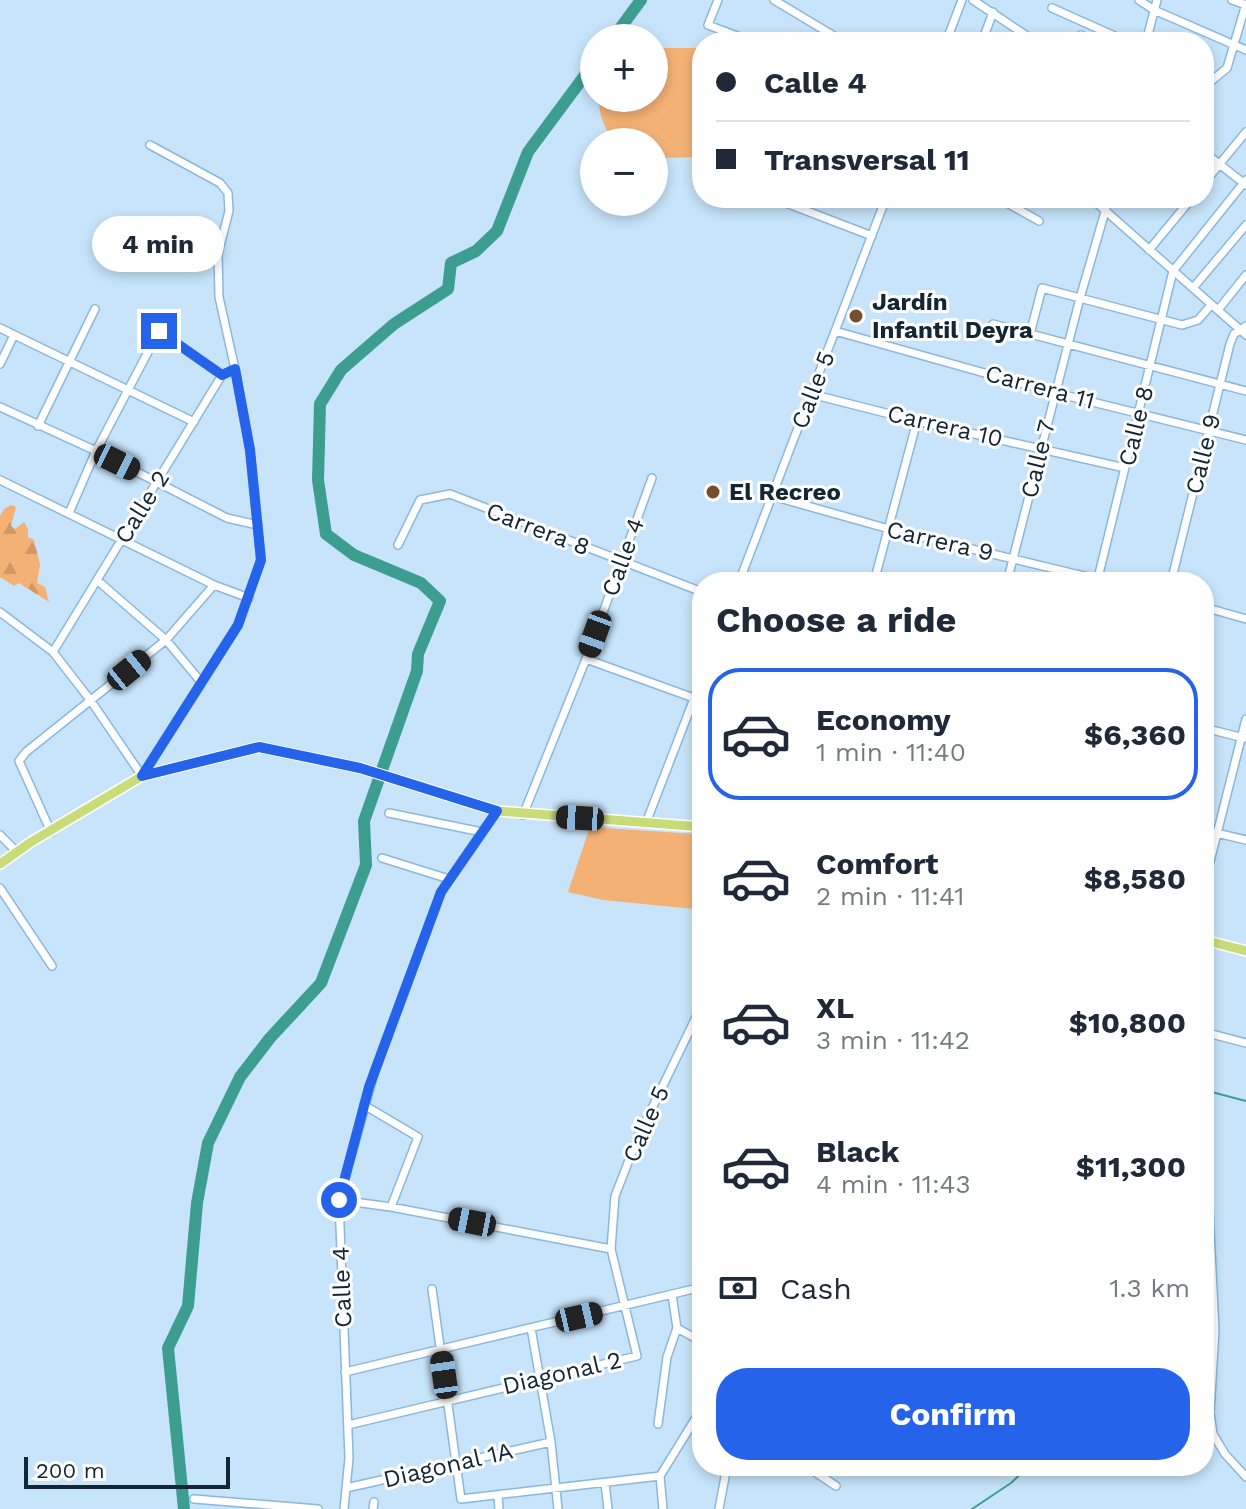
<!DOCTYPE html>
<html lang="en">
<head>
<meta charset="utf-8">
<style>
	body { margin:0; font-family:"Work Sans",sans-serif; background:#f2f2f3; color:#1f2937; height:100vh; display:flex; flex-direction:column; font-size:30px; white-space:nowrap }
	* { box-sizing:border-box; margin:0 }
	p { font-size:26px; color:#747a83 }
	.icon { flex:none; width:44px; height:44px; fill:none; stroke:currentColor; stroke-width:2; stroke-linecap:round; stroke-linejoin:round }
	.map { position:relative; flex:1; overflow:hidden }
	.panel { position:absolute; left:692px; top:572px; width:522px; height:904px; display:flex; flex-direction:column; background:#fff; border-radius:32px; box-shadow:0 4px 12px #0003 }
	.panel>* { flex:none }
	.hud { position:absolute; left:692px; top:32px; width:522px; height:176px; border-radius:32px; box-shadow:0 4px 12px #0003; display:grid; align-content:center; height:176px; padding:0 24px; background:#fff }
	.controls { position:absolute; left:580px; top:24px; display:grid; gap:16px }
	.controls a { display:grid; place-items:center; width:88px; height:88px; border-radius:50%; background:#fff; box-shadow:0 4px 12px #0003; font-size:40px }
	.scale { position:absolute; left:24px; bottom:20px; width:206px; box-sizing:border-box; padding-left:8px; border:4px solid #132634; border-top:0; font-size:22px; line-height:28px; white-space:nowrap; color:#132634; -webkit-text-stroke:6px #fff; paint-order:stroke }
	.end { position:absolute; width:36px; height:36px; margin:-18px; border:10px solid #2563eb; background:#fff; box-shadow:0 0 0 4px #fff }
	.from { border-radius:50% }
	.bubble { position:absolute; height:56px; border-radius:28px; background:#fff; box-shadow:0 4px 12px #0003; font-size:26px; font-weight:700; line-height:56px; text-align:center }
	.car { position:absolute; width:24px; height:48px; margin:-24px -12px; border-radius:10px; box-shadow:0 0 6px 2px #0007; background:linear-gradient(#222 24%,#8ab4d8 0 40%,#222 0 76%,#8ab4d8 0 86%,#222 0) }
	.hud b { display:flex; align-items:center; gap:28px; height:76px; font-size:30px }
	.hud b+b { border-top:2px solid #e0e1e3 }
	.hud i { width:20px; height:20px; background:#1f2937 }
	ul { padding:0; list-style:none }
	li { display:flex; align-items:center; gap:24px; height:132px; margin:0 16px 12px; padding:0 8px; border:4px solid transparent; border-radius:32px }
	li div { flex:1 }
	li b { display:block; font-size:30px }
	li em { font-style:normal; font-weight:700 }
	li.active { border-color:#2563eb }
	li>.icon { width:72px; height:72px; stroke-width:1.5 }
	h2 { padding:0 24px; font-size:36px; line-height:96px }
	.pay { display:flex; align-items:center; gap:20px; height:88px; padding:0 24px; font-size:30px }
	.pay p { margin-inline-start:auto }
	.button { display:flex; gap:16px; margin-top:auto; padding:16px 24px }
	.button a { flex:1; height:92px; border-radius:32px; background:#2563eb; color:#fff; font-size:32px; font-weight:700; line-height:92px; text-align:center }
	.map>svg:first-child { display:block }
</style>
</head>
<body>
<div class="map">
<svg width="1246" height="1509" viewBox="0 0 1246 1509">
	<defs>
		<pattern id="forest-firs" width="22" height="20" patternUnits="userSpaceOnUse" patternTransform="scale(2)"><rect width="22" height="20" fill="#f4b175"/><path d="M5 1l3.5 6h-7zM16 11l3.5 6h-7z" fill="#d09866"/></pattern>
	</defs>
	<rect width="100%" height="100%" fill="#c7e4fa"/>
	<path fill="url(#forest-firs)" d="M11,505L16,507L11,526L15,529L24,522L28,529V537L34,540L40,565L37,583L45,587L49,602L19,583L14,586L0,577V516L4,509Z"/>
	<path fill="#f4b175" d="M654,48H702V157L654,158V142H615C605,130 598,114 599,98H654Z
		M590,827L695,834L694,909L603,900L568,892Z"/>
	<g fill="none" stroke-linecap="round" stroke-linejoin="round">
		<path stroke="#3d9e90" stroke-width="2" d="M1204,1090L1246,1101
			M972,1509L1011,1483L1029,1466"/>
		<path stroke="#3d9e90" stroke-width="12" d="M613,38L641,0
			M184,1509L168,1348L188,1306L197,1203L208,1143L240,1077L270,1038L321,983L366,865L364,821L417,671L418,654L440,601L421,583L354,555L326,534L318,480L320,404L341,370L394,324L448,289L451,263L476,251L497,231L528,152L594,63"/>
		<defs>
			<path id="minor" d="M718,0L708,25L753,42
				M774,0L844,42
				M973,0L1036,42
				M1139,0L1154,10L1246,50
				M1232,0L1246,5
				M1052,8L1128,42
				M1081,35L1093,42
				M946,42L962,0
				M982,42L993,12
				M1146,42L1157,0
				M1204,87L1227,68L1246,4
				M1204,152L1246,185
				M1204,183L1246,132
				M773,198L872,236
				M998,198L1039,221
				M1091,198L1246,335
				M1149,250L1192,198
				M1193,288L1246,225
				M1218,310L1246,275
				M993,324L1246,391
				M0,328L194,422
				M835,331L1056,393L1246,440
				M1030,334L1042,288L1182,325L1198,320L1211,305
				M0,364L14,335
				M811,394L917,421L1125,468
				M0,407L96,451L227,518L258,525
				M38,426L95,309
				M0,480L214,585L249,598
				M772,496L889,529L1109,582
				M69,513L96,451L159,331L222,375
				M398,545L420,500L450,494L702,592
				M97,580L166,640L201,682
				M739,582L886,198
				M874,582L917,421
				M1007,582L1080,298L1109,198
				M1097,582L1173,271L1246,180
				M1171,582L1230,344L1234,334L1246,326
				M1204,607L1246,619
				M0,612L53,652L91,701L142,776L238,625L261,560L250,450L235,369L219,297L218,254L229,211L228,193L220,183L150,145
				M53,652L222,375L235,369
				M586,659L702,701
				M1204,728L1244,738
				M389,813L482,832
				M523,815L586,659L652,478
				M646,823L702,678
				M699,827L702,962
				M1204,830L1246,840
				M51,832L19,761L26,752L166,640L214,585
				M0,835L17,852
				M382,858L449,879
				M1204,885L1246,719
				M0,888L52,966
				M1204,1032L1246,1043
				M364,1105L418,1137L391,1207
				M1204,1163L1207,1170L1215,1330L1210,1413L1213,1434L1225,1454L1246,1477
				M339,1200L391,1207L611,1249
				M432,1289L461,1499L660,1476
				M531,1328L551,1442L558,1509
				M677,1328L702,1342
				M345,1372L702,1287
				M658,1424L667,1357L677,1328L672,1295
				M348,1425L637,1356L611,1249L615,1196L638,1137L702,1005
				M806,1466L836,1486
				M605,1483L608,1509
				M346,1488L551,1442
				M498,1496L499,1509
				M194,1499L318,1509
				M344,1509L349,1458L339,1200L375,1070L441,892L497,811
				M373,1509L374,1502
				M663,1509L660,1476L702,1408
				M719,1509L727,1466"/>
			<path id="major" d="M0,864L31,842L142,776L259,747L360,768L497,811L702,827
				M1204,940L1246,951"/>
		</defs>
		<use href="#minor" stroke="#89b8dc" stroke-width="10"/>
		<use href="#major" stroke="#fff" stroke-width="12"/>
		<use href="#minor" stroke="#fff" stroke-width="7"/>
		<use href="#major" stroke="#c8dd7a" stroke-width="9"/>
	</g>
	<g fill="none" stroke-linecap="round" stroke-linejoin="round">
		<path stroke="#2563eb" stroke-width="10" d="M159,331L222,375L235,369L250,450L261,560L238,625L142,776L259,747L360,768L497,811L441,892L369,1087L339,1200"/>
	</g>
	<g fill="#754e2b" stroke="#fff" stroke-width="3">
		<circle cx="856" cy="316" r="8"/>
		<circle cx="713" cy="492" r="8"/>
	</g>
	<g text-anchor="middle" stroke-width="6" stroke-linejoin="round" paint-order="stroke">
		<g font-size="24" font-weight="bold" fill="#132634" stroke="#fff" text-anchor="start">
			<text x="872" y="310">Jardín<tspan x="872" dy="28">Infantil Deyra</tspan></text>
			<text x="729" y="500">El Recreo</text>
		</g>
		<g font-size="24" fill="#132634" stroke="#fff">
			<text transform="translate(1040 387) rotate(15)" y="8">Carrera 11</text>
			<text transform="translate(813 390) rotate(-69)" y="8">Calle 5</text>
			<text transform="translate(945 426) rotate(13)" y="8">Carrera 10</text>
			<text transform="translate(1136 426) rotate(-76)" y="8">Calle 8</text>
			<text transform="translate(1203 454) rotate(-76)" y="8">Calle 9</text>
			<text transform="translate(1038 459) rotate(-76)" y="8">Calle 7</text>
			<text transform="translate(142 507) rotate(-58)" y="8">Calle 2</text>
			<text transform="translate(538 529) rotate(21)" y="8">Carrera 8</text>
			<text transform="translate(940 541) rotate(13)" y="8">Carrera 9</text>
			<text transform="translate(623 557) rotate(-70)" y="8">Calle 4</text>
			<text transform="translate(646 1124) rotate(-66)" y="8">Calle 5</text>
			<text transform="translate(342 1287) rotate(-92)" y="8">Calle 4</text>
			<text transform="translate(562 1373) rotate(-13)" y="8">Diagonal 2</text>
			<text transform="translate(448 1465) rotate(-13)" y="8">Diagonal 1A</text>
		</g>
	</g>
</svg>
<div class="controls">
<a>+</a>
<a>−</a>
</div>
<div class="scale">200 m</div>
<i class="end from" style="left:339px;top:1200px"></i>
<i class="end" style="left:159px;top:331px"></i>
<div class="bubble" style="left:92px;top:216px;width:132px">4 min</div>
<i class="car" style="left:117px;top:462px;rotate:116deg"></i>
<i class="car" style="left:595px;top:634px;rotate:200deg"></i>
<i class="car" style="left:129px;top:670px;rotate:51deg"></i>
<i class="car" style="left:580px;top:818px;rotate:273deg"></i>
<i class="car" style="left:472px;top:1222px;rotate:281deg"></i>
<i class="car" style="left:579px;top:1317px;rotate:77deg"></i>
<i class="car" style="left:444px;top:1375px;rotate:352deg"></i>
<div class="hud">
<b><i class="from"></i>Calle 4</b>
<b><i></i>Transversal 11</b>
</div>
<section class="panel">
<h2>Choose a ride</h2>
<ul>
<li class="active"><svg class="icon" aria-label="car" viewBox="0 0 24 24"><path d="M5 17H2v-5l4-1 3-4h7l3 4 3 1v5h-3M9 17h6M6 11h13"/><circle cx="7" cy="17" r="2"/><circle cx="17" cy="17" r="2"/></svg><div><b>Economy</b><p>1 min · 11:40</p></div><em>$6,360</em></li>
<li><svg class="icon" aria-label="car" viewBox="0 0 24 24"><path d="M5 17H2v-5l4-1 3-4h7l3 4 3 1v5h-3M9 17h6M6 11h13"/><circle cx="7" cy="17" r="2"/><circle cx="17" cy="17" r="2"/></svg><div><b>Comfort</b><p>2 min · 11:41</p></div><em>$8,580</em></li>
<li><svg class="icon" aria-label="car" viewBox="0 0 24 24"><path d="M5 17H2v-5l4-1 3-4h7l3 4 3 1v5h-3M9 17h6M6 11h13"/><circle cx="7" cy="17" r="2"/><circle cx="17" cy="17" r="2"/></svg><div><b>XL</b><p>3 min · 11:42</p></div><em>$10,800</em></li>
<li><svg class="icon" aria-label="car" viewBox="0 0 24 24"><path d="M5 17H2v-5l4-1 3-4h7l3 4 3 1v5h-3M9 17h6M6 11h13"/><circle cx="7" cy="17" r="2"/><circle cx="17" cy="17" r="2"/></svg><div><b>Black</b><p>4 min · 11:43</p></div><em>$11,300</em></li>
</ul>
<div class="pay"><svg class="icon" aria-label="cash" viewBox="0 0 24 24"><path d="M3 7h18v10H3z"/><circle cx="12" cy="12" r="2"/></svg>Cash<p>1.3 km</p></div>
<div class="button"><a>Confirm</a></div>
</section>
</div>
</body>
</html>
